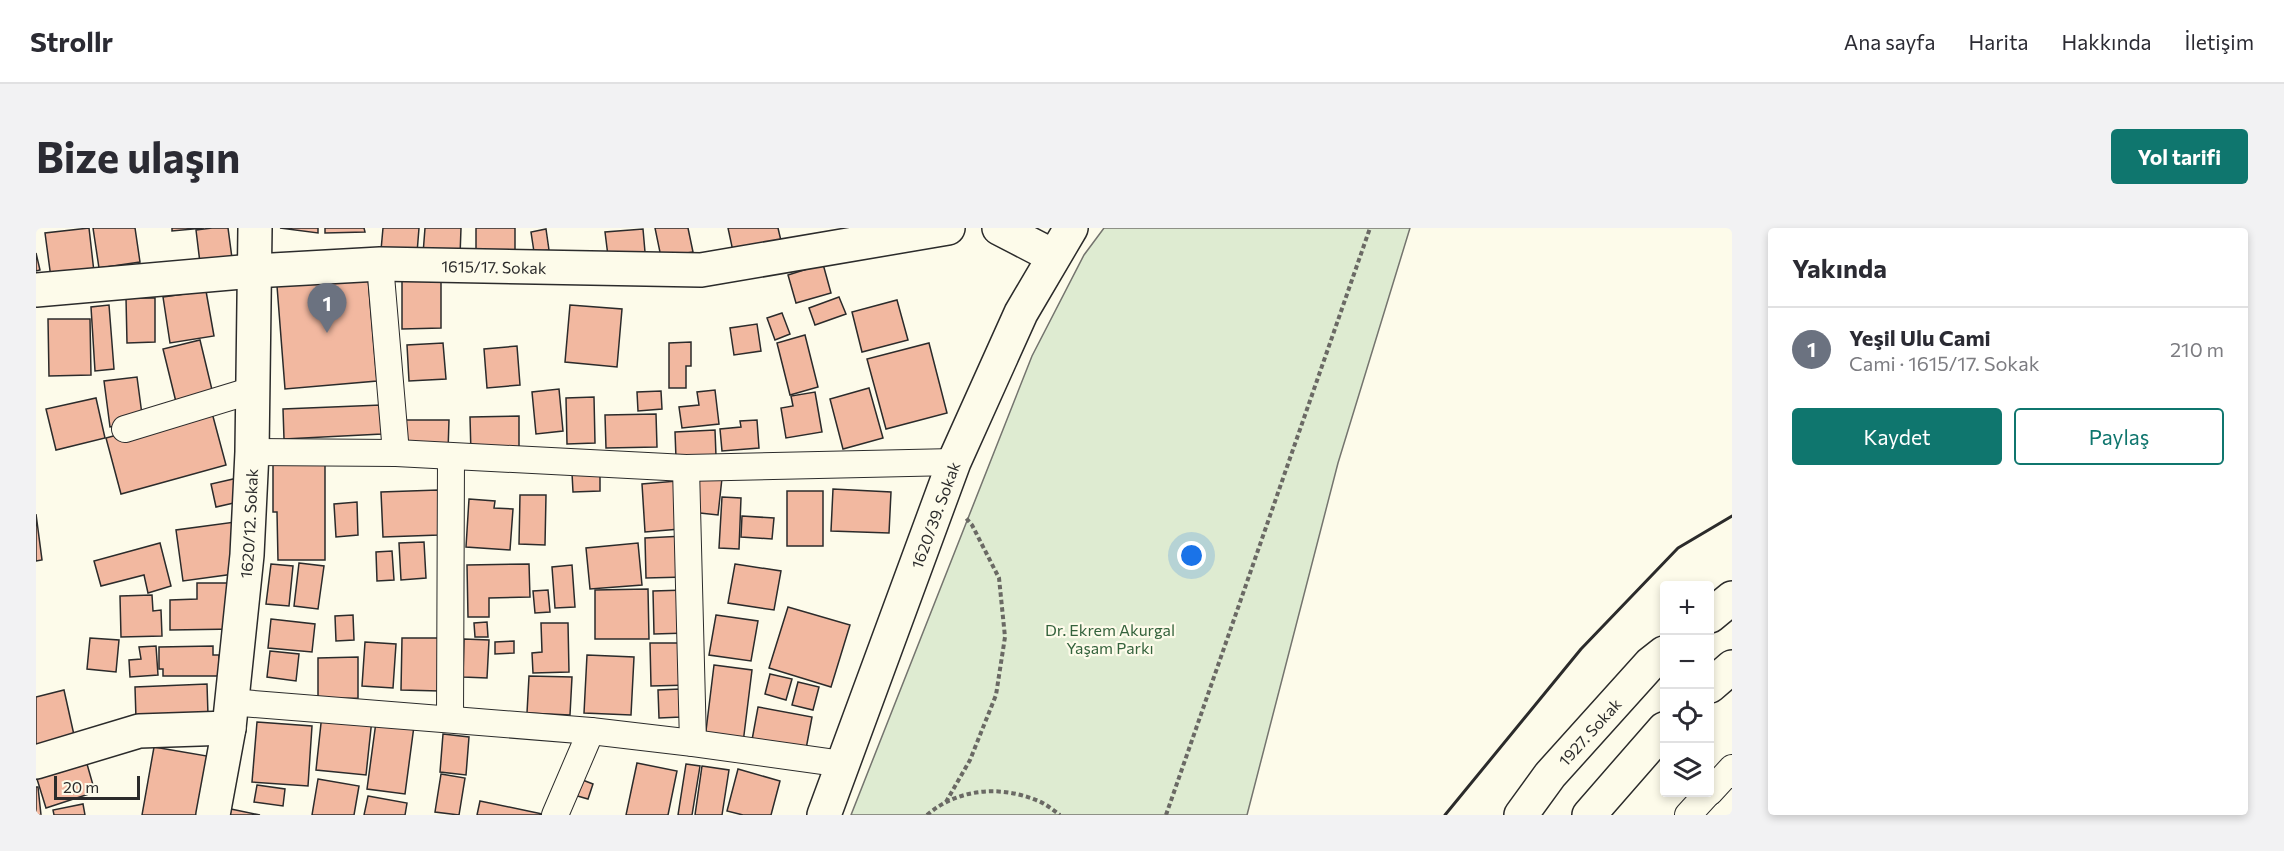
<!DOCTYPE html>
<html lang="tr">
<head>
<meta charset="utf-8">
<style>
	body { margin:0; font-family:Commissioner,sans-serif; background:#f2f2f3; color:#2b2b33 }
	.controls { position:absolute; right:18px; bottom:18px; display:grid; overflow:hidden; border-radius:6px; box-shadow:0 3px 9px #0003 }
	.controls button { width:54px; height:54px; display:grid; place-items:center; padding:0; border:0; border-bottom:2px solid #e1e1e2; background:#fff; color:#2b2b33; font:30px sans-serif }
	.scale { position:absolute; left:18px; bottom:15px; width:86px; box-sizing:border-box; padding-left:6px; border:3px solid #2b2b2b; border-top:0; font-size:16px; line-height:21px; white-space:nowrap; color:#2b2b2b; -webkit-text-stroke:4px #fdfbea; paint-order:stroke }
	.you { position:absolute; left:1156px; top:328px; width:21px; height:21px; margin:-15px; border:4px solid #fff; border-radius:50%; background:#1a73e8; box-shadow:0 0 0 9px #1a73e833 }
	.badge { display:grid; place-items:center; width:39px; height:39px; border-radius:50%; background:#0f766e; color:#fff; font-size:20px; font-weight:700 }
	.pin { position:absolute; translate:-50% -50px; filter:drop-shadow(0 2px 3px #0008) }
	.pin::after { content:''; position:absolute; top:32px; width:21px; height:18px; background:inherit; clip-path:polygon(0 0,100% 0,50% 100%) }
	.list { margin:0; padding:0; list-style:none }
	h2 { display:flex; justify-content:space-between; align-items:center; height:78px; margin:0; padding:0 24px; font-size:26px }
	h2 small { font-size:20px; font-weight:400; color:#7c7c81 }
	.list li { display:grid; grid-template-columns:39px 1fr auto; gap:18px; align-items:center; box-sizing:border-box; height:84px; padding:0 24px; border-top:2px solid #e1e1e2 }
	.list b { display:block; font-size:22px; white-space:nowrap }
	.list p { margin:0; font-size:20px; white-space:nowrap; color:#7c7c81 }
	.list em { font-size:20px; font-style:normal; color:#7c7c81 }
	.actions { display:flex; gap:12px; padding:18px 24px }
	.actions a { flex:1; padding:14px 0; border:2px solid #0f766e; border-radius:6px; text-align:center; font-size:21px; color:#0f766e }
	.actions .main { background:#0f766e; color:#fff }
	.icon { flex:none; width:33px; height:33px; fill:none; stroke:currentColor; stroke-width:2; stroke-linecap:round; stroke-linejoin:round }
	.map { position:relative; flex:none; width:1696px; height:587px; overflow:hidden; border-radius:6px }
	header { display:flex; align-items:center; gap:36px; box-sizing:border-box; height:84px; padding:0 30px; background:#fff; border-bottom:2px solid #e1e1e2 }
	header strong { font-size:28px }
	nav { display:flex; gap:33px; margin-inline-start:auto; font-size:21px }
	.intro { display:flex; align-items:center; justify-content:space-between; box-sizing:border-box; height:144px; padding:0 36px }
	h1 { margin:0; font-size:42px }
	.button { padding:15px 27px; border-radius:6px; background:#0f766e; color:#fff; font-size:21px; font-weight:700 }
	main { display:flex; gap:36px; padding:0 36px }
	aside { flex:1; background:#fff; border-radius:6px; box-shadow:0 3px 9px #0003 }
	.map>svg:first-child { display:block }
	.green { fill:#deebd1; stroke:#74746e; stroke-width:1.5 }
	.building { fill:#f2b8a0; stroke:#2b2b2b; stroke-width:1.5 }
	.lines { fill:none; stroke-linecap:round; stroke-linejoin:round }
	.street-casing { stroke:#2b2b2b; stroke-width:28 }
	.secondary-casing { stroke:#2b2b2b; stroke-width:36 }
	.path { stroke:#6a6964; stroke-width:4; stroke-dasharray:4.5 3; stroke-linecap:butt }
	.street { stroke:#fdfbea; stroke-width:26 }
	.secondary { stroke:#fdfbea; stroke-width:33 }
	.wall { stroke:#2b2b2b; stroke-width:3 }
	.labels { text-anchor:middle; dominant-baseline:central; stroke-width:4.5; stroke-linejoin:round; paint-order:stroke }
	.street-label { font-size:16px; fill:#2b2b2b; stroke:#fdfbea }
	.park-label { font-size:16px; fill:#34623c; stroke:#fdfbea }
</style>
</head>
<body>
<header>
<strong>Strollr</strong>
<nav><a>Ana sayfa</a><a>Harita</a><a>Hakkında</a><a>İletişim</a></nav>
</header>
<div class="intro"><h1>Bize ulaşın</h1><a class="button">Yol tarifi</a></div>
<main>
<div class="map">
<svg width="1696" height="587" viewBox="0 0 1696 587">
	<rect width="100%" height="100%" fill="#fdfbea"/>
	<!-- green -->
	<polygon class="green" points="1068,0 1374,0 1302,235 1211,587 815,587 996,128 1048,27"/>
	<!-- building -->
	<g class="building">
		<polygon points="53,0 58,44 15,50 9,5"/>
		<polygon points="57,0 99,0 104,34 63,40"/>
		<polygon points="136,0 168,0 136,3"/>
		<polygon points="176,0 192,0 196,30 164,35 160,2"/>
		<polygon points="244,0 282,0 282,5"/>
		<polygon points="289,0 328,0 329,4 289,5"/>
		<polygon points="347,0 383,0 381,25 345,22"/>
		<polygon points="389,0 425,0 424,28 387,26"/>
		<polygon points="440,0 479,0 479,26 440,27"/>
		<polygon points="619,0 652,0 657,24 625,29"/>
		<polygon points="692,0 742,0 746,17 698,28"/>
		<polygon points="510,1 513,22 498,24 495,4"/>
		<polygon points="607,1 609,24 572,28 569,4"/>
		<polygon points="0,25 4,42 0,43"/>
		<polygon points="787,36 795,65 760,75 752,47"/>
		<polygon points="332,50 341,153 249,161 241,58"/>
		<polygon points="366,52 405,52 405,100 366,101"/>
		<polygon points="170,63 178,108 134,115 127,69"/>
		<polygon points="803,69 810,86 779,97 773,80"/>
		<polygon points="90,70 119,70 119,114 91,115"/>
		<polygon points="861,72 872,112 826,124 816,84"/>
		<polygon points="73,77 78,141 59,143 55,79"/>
		<polygon points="534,77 586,81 581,139 529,134"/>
		<polygon points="746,85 754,106 739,112 731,90"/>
		<polygon points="12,91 54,91 55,147 13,148"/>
		<polygon points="721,96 725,123 698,127 694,100"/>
		<polygon points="769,107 782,159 754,167 741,115"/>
		<polygon points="164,112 177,166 140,174 127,121"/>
		<polygon points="655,114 655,138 650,138 650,160 633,160 633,115"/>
		<polygon points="407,115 410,151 373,153 371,117"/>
		<polygon points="893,115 911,185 850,201 831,131"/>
		<polygon points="481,118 484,157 451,160 448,121"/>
		<polygon points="101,149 107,194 74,199 68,153"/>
		<polygon points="833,160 847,210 807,221 794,171"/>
		<polygon points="523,161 527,203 500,206 496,164"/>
		<polygon points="679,162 683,196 646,200 643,179 663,177 661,164"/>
		<polygon points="625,163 626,181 602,183 601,164"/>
		<polygon points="779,164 786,204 750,210 745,180 757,178 755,168"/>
		<polygon points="558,169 559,215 531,216 530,170"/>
		<polygon points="60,170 69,210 20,222 10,181"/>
		<polygon points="345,177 346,206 248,211 247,181"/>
		<polygon points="175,181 190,237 85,266 70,210"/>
		<polygon points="620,186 621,219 570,220 569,187"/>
		<polygon points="483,188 483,225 435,226 434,189"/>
		<polygon points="370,192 413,192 412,223 370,222"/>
		<polygon points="721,192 723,220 686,223 684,201 705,199 704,193"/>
		<polygon points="679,202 680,228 640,230 639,204"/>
		<polygon points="237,237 289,237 289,332 242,332 241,284 237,284"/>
		<polygon points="564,244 564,263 537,264 536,245"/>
		<polygon points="660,247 686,250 682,287 655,284"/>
		<polygon points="206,249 211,272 180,279 175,256"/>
		<polygon points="641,253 644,301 609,304 606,256"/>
		<polygon points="797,261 855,264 853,305 795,303"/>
		<polygon points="402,262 403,307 347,309 345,264"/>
		<rect x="751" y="263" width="36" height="55"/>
		<polygon points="484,267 510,267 509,317 483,316"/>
		<polygon points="686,269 705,270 703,321 683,320"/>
		<polygon points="433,271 459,273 458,280 477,281 474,322 430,319"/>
		<polygon points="321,274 322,307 300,309 298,276"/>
		<polygon points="0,286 6,332 0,333"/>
		<polygon points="706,288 738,290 736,311 705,309"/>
		<polygon points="199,294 205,345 147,353 140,302"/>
		<polygon points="648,308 649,349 610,350 609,310"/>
		<polygon points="388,314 390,350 365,352 363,315"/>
		<polygon points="124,315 135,358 112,365 108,347 65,358 58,333"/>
		<polygon points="602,315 606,357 554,361 550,320"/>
		<polygon points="356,323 358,352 341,353 340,324"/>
		<polygon points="263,335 288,338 282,381 258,378"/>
		<polygon points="235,336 257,338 253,378 230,376"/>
		<polygon points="493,336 494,369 453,370 453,389 432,389 431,337"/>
		<polygon points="699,336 745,343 738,382 692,375"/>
		<polygon points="536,337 539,379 519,380 516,339"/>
		<polygon points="161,355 199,355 200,401 134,402 134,372 161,371"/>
		<polygon points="612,361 613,411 559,411 559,362"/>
		<polygon points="512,362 514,384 499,385 497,363"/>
		<polygon points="650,362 651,405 618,406 617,363"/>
		<polygon points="116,367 117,383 125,382 126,408 85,409 84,368"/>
		<polygon points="752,379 814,397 795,459 733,440"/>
		<polygon points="317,387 318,412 300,413 299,388"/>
		<polygon points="680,387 722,393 715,433 673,427"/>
		<polygon points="235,391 279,396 276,424 232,420"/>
		<polygon points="451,394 452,409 439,409 438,395"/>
		<polygon points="505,395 532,395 533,444 497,445 496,425 506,424"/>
		<polygon points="54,410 83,412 80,444 51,441"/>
		<polygon points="366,410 405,410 404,463 365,462"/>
		<polygon points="428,411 453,412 451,450 427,449"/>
		<polygon points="478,413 478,425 459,426 459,414"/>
		<polygon points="329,414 360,416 357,460 326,458"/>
		<polygon points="614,415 653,415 654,457 615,458"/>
		<polygon points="120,418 122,447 94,449 93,432 105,431 103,419"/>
		<polygon points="177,418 177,427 183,427 183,448 127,448 127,441 123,441 123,419"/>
		<polygon points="234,423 263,426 260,453 231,449"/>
		<polygon points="551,427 598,429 595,487 548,485"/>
		<polygon points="322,429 322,470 282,471 282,430"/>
		<polygon points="678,437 716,442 707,515 669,511"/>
		<polygon points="734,446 756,451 750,472 729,466"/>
		<polygon points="493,448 536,449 534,487 491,485"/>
		<polygon points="762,454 783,459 777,482 756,477"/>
		<polygon points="171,456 172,487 100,491 99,459"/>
		<polygon points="644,461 645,489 623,490 622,462"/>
		<polygon points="28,462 40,516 0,526 0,469"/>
		<polygon points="722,479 776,489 770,521 716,512"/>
		<polygon points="286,486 336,491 330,547 280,542"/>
		<polygon points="221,494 276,498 272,558 216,554"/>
		<polygon points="340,494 378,498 369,566 331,561"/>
		<polygon points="407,506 433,509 430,547 404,544"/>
		<polygon points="118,519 171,528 161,587 106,587"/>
		<polygon points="601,535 641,543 632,587 590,587"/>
		<polygon points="51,536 59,564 10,580 1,551"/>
		<polygon points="650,536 664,538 656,587 642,587"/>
		<polygon points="666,538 693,542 686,587 659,587"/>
		<polygon points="702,541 744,553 735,587 707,587 691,583"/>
		<polygon points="405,546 429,550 423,587 399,584"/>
		<polygon points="282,551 323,558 318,587 276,587"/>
		<polygon points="544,551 557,556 552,571 538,567"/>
		<polygon points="221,557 249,561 247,578 218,574"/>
		<polygon points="0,559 2,559 5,587 0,587"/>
		<polygon points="332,568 371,575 369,587 328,587"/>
		<polygon points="444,573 511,587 441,587"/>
		<polygon points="47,576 49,587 18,587 17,582"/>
		<polygon points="195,581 224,587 194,587"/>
	</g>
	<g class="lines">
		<!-- street casing -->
		<g class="street-casing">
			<g id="street">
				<polyline points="344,36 360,225"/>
				<polyline points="89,201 217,162"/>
				<polyline points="216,224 360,225 650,240 918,234"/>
				<polyline points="650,240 657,515"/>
				<polyline points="194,474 555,503 657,515 807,536"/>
				<polyline points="414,490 415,230"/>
				<polyline points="1674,564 1696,540"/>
				<polyline points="519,587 555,503"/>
				<polyline points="1652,587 1673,564"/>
			</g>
		</g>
		<!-- secondary casing -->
		<g class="secondary-casing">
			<g id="secondary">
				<polyline points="963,0 1017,28"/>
				<path id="s1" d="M0,62L217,43L344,36L665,42L912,0"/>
				<polyline points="1674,388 1696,370"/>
				<polyline points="1674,458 1696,439"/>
				<polyline points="0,534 103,503 193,500"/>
				<path id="s2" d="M177,587L193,500L211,327L216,224L219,0"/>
				<path id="s3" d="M788,587L918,234L985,85L1035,0"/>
				<path id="s4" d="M1485,587L1514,547L1614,436L1628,425"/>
				<polyline points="1553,587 1628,501"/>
			</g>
		</g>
		<!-- path -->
		<g class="path">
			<polyline points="910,574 934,532 960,467 969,409 963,350 936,297 930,290"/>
			<path d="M891,587C921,561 963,557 1000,572C1009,575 1017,582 1024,587"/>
			<polyline points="1130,587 1334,0"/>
		</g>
		<!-- street -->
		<use href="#street" class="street"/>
		<!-- secondary -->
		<use href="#secondary" class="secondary"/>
		<!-- wall -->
		<polyline class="wall" points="1409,587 1545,421 1642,320 1696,288"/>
	</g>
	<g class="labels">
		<!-- street labels -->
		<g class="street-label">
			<text stroke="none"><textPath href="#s1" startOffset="459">1615/17. Sokak</textPath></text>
			<text stroke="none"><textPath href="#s3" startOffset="320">1620/39. Sokak</textPath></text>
			<text stroke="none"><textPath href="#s2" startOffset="294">1620/12. Sokak</textPath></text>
			<text stroke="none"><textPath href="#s4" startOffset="108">1927. Sokak</textPath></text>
		</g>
		<!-- park labels -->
		<g class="park-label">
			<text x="1074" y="401">Dr. Ekrem Akurgal<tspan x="1074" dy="18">Yaşam Parkı</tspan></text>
		</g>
	</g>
</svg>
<div class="controls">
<button>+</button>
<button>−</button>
<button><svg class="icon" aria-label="locate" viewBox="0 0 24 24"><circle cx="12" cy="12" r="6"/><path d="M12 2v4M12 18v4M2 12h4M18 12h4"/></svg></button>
<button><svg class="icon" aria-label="layers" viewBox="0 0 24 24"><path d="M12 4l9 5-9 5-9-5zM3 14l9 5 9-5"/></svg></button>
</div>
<div class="scale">20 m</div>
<div class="you"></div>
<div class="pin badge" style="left:291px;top:105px;background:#6b7280">1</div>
</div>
<aside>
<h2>Yakında<small></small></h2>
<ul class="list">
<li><span class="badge" style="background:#6b7280">1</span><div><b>Yeşil Ulu Cami</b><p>Cami · 1615/17. Sokak</p></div><em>210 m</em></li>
</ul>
<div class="actions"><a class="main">Kaydet</a><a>Paylaş</a></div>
</aside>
</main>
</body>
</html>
